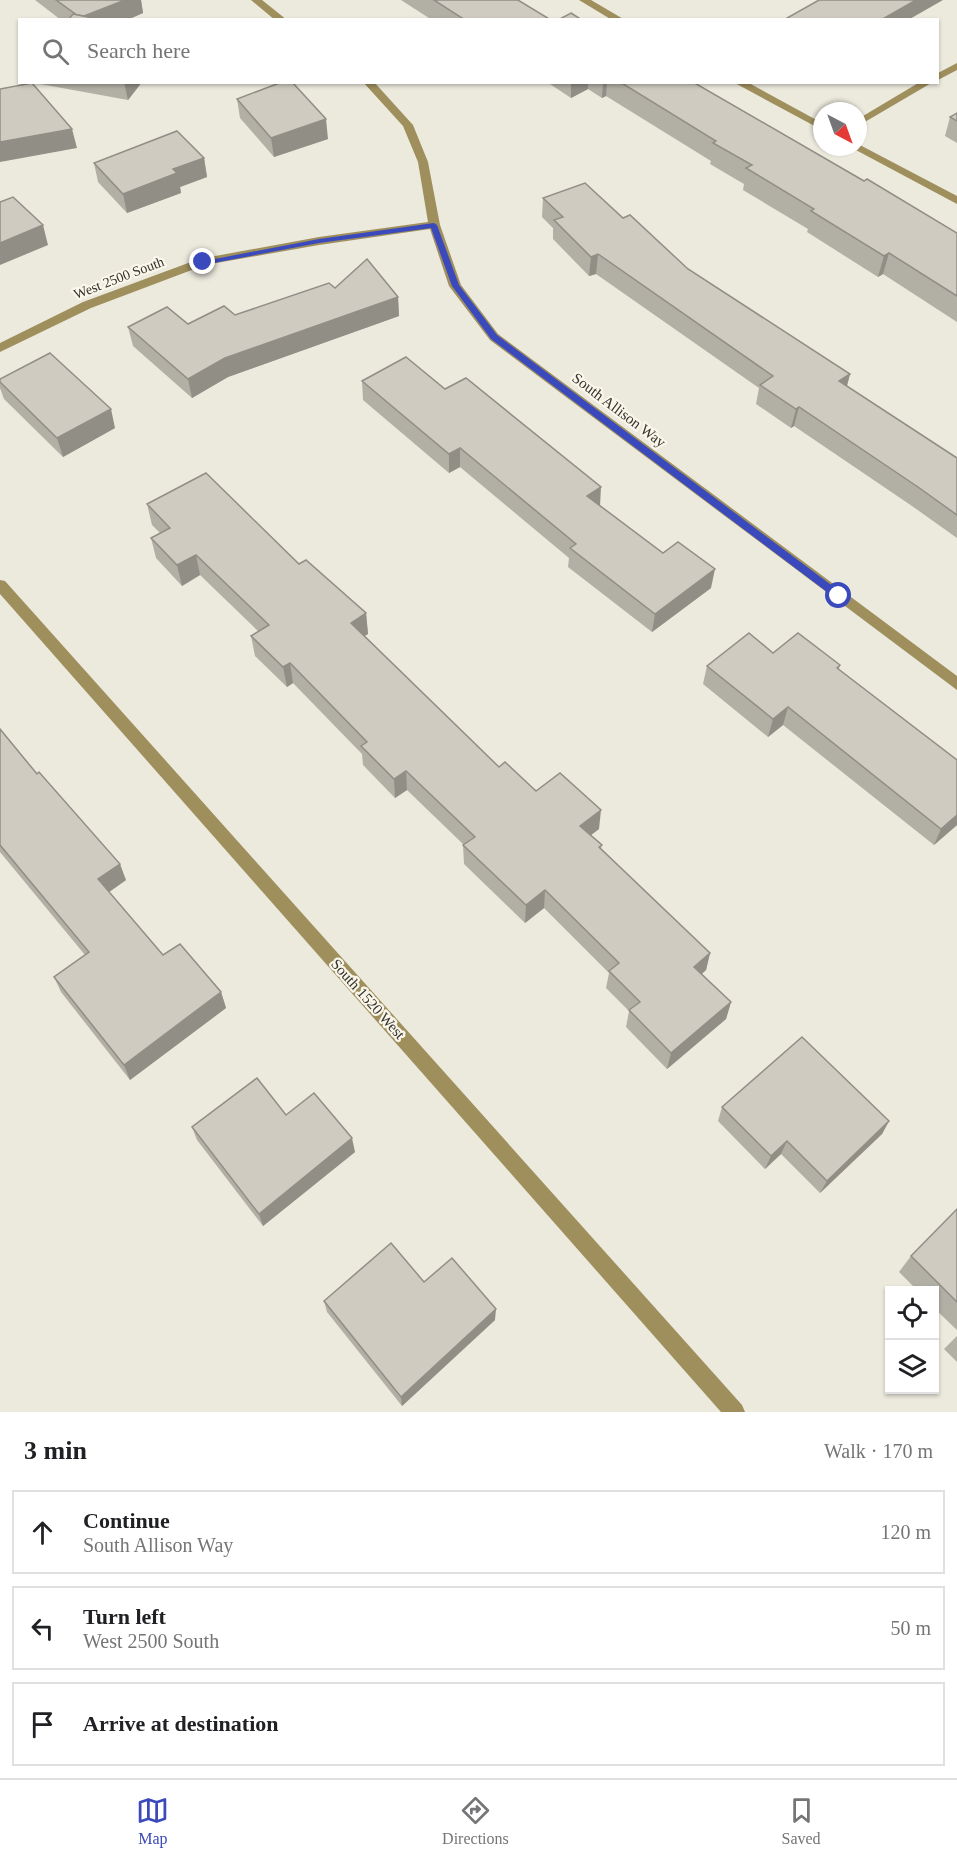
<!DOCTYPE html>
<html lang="en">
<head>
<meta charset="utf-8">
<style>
	body { margin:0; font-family:Georgia,serif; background:#f2f2f2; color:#202124 }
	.controls { position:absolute; right:18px; bottom:18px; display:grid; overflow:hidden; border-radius:0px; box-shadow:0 2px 4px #0004 }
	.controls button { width:54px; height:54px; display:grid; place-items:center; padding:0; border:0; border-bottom:2px solid #e0e0e0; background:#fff; color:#202124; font:30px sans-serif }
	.compass { position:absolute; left:813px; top:102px; width:54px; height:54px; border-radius:50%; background:#fff; box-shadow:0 2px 4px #0004; rotate:139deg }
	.stop { position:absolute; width:18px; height:18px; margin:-14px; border:4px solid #3a49bc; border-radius:50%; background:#fff }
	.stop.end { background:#3a49bc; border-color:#fff; box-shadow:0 2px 6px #0008 }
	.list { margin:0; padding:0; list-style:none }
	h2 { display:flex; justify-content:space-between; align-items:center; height:78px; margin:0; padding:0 24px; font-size:26px }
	h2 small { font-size:20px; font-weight:400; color:#757577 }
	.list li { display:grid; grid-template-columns:39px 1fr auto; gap:18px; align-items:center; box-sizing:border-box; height:84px; margin:0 12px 12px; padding:0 12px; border:2px solid #e0e0e0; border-radius:0px }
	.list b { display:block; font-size:22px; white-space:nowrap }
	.list p { margin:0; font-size:20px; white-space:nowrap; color:#757577 }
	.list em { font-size:20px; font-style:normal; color:#757577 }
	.icon { flex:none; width:33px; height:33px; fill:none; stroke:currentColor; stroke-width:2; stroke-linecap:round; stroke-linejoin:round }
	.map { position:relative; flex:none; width:957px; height:1412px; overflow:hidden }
	.search { position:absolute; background:#fff; box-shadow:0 2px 4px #0004; left:18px; right:18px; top:18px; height:66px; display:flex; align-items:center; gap:15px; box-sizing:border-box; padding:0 21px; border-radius:0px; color:#757577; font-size:22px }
	.sheet { height:366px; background:#fff }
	nav { display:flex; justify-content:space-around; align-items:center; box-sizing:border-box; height:84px; border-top:2px solid #e0e0e0; background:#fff; font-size:16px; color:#757577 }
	nav a { display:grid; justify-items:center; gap:3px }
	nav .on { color:#3a49bc }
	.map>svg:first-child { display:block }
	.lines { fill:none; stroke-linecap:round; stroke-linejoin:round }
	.minor { fill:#9f8f5d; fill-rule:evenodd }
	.wall { fill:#b2afa5 }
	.shaded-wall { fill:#918e86 }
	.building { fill:#cfcbc0; stroke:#918e86; stroke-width:1.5 }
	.route { fill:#3a49bc }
	.labels { text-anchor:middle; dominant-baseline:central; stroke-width:4.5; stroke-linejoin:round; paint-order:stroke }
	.far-street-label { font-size:14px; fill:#34332e; stroke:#faf6ea }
	.street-label { font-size:15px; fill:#34332e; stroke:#faf6ea }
</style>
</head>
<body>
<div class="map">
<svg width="957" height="1412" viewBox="0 0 957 1412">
	<rect width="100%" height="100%" fill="#ece9dd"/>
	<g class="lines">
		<!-- minor -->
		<g class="minor">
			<polygon points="251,0 262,0 287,20 275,20"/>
			<polygon points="579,0 591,0 625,20 612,20"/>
			<polygon points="957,63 957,70 938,80 938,73"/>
			<polygon points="363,82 374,82 413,125 428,162 440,225 461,285 498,334 957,676 957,690 490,340 449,286 430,229 319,245 205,265 91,308 0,352 0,343 83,302 199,259 319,237 428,222 418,162 403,126"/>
			<polygon points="733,82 747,82 822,123 822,130"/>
			<polygon points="920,82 933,82 858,126 858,119"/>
			<polygon points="858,144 957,196 957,204 854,149 853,147 858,147"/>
			<polygon points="0,580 5,581 742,1405 745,1412 721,1412 0,594"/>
		</g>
	</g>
	<!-- wall -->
	<g class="wall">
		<polygon points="35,0 141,0 143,13 127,20 61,20"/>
		<polygon points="401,0 518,0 551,20 432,20"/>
		<polygon points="39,82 142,82 128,100 40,84"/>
		<polygon points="547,82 693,82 729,104 957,233 957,322 883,274 878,277 807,232 808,229 743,190 744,184 710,164 711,161 606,96 602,98 588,89 571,98"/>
		<polygon points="237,99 328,139 274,157 240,118"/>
		<polygon points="957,113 957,143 945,136 950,117"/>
		<polygon points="204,158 207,177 180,187 181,193 127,213 98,182 94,163"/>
		<polygon points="543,198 623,218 688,269 850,374 847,386 957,458 957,538 912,506 794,426 791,428 756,404 759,388 596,274 589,276 553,239 553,228 542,217"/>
		<polygon points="335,288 398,297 399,316 228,377 192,398 133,346 128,327 188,324 235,315"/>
		<polygon points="0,379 115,428 63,457 4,399 0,388"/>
		<polygon points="362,381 445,389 663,553 711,588 652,632 568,567 569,558 460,467 449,473 363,400"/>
		<polygon points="147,504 299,564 366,613 368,634 364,636 499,767 599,829 591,835 602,845 601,849 710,953 706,970 702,974 731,1002 726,1019 667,1069 626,1027 629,1011 606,988 609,973 544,908 525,923 464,864 463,845 464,845 407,790 395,798 363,765 362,754 293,683 287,687 255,656 251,636 258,631 200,575 182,586 156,558 151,538 160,533 152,525"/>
		<polygon points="773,653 840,665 839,669 957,760 957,825 934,845 783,725 768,737 703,684 707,666"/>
		<polygon points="0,729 126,880 109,892 163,955 221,992 226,1008 130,1080 61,992 54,977 85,955 0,852"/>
		<polygon points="722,1107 889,1121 882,1134 820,1193 781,1154 765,1169 718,1121"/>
		<polygon points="286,1115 355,1152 263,1226 197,1140 192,1127"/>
		<polygon points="957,1209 957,1330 934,1308 934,1290 917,1290 899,1272 911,1256"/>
		<polygon points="424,1282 495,1320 402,1406 327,1312 324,1301"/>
		<polygon points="957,1336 957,1362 944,1349"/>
	</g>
	<!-- shaded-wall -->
	<g class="shaded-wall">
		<polygon points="125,0 141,0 143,13 127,20 81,20 80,18"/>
		<polygon points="916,0 943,0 908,20 881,20"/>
		<polygon points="124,82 142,82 128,100"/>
		<polygon points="571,82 588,82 588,89 571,98"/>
		<polygon points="603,82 607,82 606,96 602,98"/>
		<polygon points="326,119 328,139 274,157 271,138"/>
		<polygon points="72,129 77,148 0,162 0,142"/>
		<polygon points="204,158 207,177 180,187 181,193 127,213 123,194 173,169"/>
		<polygon points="43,225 48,245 0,265 0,243"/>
		<polygon points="889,253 883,274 878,277 884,256"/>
		<polygon points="598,254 596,274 589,276 591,257"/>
		<polygon points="398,297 399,316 228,377 192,398 188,379 225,358"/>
		<polygon points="850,374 845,393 839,381"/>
		<polygon points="799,407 794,426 791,428 796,409"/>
		<polygon points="111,409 115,428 63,457 57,438"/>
		<polygon points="460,448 460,467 449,473 449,454"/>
		<polygon points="601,487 600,506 587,496"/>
		<polygon points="196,555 200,575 182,586 177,565"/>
		<polygon points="715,569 711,588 652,632 655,614"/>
		<polygon points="366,613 368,634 353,643 351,623"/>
		<polygon points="290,663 293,683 287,687 283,667"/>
		<polygon points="788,707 783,725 768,737 773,719"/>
		<polygon points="406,771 407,790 395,798 394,779"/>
		<polygon points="601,810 599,829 579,844 580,826"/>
		<polygon points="957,815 957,825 934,845 941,829"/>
		<polygon points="120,864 126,880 105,895 98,879"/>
		<polygon points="545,890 544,908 525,923 526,905"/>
		<polygon points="710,953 706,970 690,984 694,967"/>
		<polygon points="221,992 226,1008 130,1080 124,1065"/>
		<polygon points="731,1002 726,1019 667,1069 671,1053"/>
		<polygon points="889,1121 882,1134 820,1193 827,1181"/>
		<polygon points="352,1138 355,1152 263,1226 259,1214"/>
		<polygon points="787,1141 781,1154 765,1169 771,1156"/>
		<polygon points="496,1309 495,1320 402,1406 401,1397"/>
	</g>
	<!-- building -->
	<g class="building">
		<polygon points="56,0 125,0 84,16 77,15"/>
		<polygon points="434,0 518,0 551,20 465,20"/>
		<polygon points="819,0 916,0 881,20 790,20 787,18"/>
		<polygon points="571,13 582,20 558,20"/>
		<polygon points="73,14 102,20 68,20"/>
		<polygon points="282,82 292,82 326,119 271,138 237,99"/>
		<polygon points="620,82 693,82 864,181 867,179 957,233 957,296 889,253 884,256 811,211 814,209 746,168 752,165 713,143 716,141"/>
		<polygon points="32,83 72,129 0,142 0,89"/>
		<polygon points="957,113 957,121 950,117"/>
		<polygon points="177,131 204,158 173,169 177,173 123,194 94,163"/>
		<polygon points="585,183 623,218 630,215 688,269 850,374 839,381 957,458 957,515 918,487 799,407 796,409 760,385 773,376 598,254 591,257 554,220 563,217 543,198"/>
		<polygon points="13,197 43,225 0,243 0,202"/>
		<polygon points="367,259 398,297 225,358 188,379 128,327 167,307 188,324 224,306 235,315 329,283 335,288"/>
		<polygon points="50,353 111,409 57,438 0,382 0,379"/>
		<polygon points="406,357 445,389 466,378 601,487 587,496 663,553 678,542 715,569 655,614 570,548 576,544 460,448 449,454 362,381"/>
		<polygon points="206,473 299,564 306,560 366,613 351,623 499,767 505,762 536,791 560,773 601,810 580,826 602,845 599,847 710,953 694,967 731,1002 671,1053 629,1010 640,1002 609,971 619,963 545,890 526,905 463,845 475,837 406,771 394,779 361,746 367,742 290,663 283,667 251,636 269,625 196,555 177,565 151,538 170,528 147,504"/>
		<polygon points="749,633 773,653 798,633 840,665 837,668 957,760 957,815 941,829 788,707 773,719 707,666"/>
		<polygon points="0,729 37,774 39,772 120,864 98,879 163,955 180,944 221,992 124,1065 54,977 89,952 0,845"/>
		<polygon points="802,1037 889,1121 827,1181 787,1141 771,1156 722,1107"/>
		<polygon points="257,1078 286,1115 314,1093 352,1138 259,1214 192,1127"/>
		<polygon points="957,1209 957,1302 911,1256"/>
		<polygon points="391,1243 424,1282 452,1258 496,1309 401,1397 324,1301"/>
	</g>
	<!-- route -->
	<polygon class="route" points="434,223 437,225 459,285 497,335 842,593 842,598 835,598 491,339 452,286 431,228 319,243 203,265 199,262 319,239"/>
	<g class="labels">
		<!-- far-street labels -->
		<g class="far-street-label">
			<text transform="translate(119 278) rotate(-21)">West 2500 South</text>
		</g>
		<!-- street labels -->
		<g class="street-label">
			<text transform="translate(619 410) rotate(37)">South Allison Way</text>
			<text transform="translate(368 999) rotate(48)">South 1520 West</text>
		</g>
	</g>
</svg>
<div class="controls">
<button><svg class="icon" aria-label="locate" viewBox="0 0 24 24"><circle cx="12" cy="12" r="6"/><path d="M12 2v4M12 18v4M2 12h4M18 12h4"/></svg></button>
<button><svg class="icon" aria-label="layers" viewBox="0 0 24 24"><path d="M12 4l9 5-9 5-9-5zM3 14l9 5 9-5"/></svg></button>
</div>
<svg class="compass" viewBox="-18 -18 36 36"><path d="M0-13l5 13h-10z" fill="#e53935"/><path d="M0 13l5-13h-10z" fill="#757577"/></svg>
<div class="stop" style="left:839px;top:596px"></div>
<div class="stop end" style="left:203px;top:262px"></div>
<div class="search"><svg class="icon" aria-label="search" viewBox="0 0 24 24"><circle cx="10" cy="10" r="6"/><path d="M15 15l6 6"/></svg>Search here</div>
</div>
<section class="sheet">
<h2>3 min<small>Walk · 170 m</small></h2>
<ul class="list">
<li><svg class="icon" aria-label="ahead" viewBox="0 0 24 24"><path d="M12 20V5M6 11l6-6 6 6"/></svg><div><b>Continue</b><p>South Allison Way</p></div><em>120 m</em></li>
<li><svg class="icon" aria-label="left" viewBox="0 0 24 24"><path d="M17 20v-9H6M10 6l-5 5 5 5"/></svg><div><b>Turn left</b><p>West 2500 South</p></div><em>50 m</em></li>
<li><svg class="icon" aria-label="arrive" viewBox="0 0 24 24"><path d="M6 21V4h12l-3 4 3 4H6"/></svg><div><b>Arrive at destination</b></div></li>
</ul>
</section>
<nav>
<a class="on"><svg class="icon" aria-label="map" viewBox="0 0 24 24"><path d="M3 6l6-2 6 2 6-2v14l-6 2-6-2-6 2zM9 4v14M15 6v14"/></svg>Map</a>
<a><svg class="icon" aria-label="directions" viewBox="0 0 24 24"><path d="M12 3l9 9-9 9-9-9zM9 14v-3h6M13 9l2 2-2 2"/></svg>Directions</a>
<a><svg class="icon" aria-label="saved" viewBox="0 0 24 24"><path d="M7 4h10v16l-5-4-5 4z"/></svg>Saved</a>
</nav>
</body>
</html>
